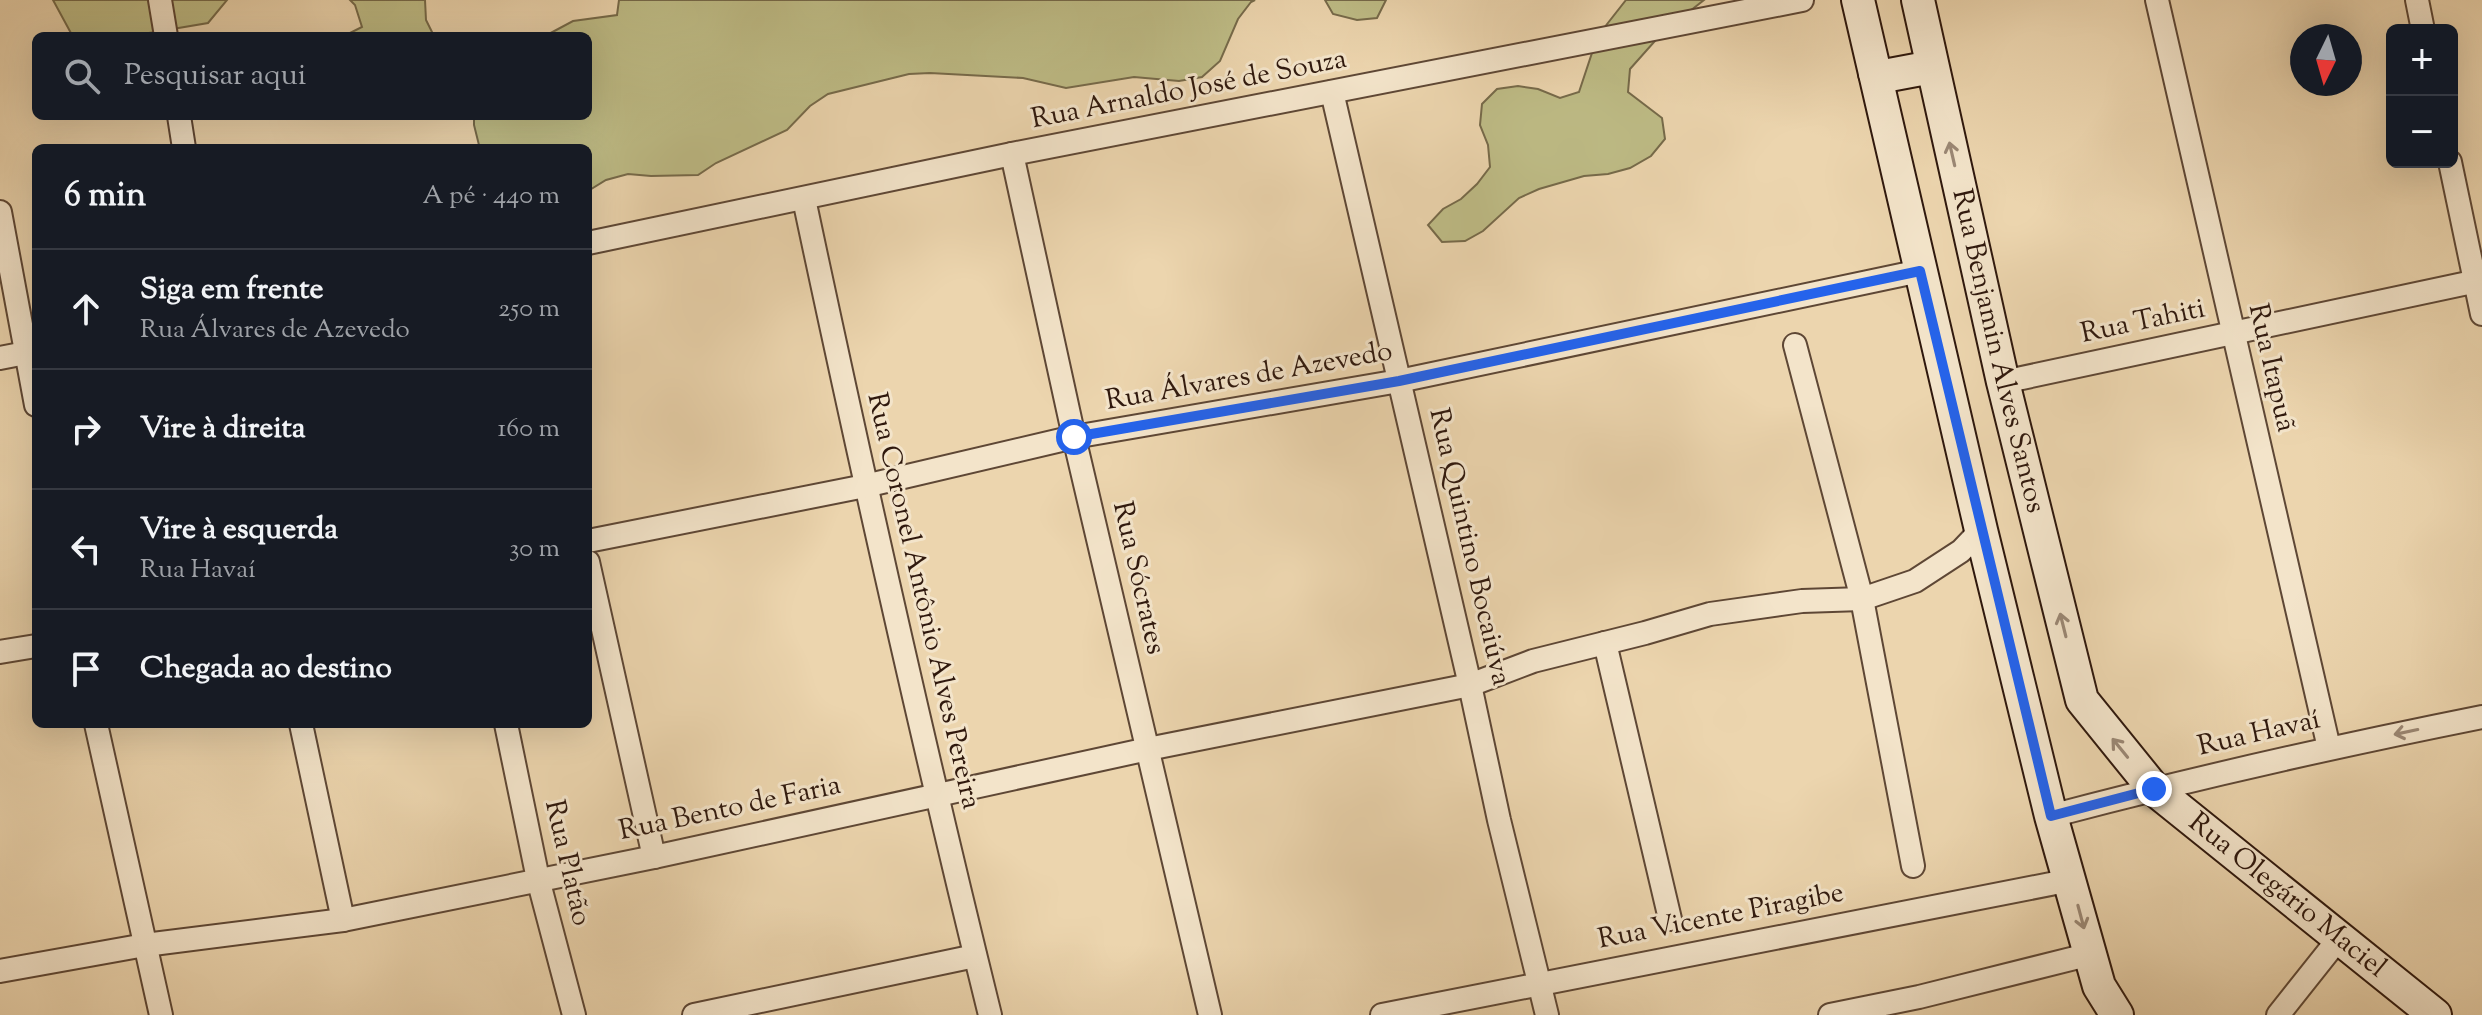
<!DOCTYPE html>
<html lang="pt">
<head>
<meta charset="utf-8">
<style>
	body { margin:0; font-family:"Sorts Mill Goudy",serif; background:#242831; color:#f1f3f6 }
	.controls { position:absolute; right:24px; top:24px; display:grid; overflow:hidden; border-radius:12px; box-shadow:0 8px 32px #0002 }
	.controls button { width:72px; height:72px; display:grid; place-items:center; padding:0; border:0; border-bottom:2px solid #363941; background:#171b24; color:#f1f3f6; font:40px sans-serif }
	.compass { position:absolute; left:2290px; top:24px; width:72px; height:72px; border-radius:50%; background:#171b24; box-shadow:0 8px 32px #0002; rotate:185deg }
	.stop { position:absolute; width:24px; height:24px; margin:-18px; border:6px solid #2563eb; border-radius:50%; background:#fff }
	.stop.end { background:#2563eb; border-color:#fff; box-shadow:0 2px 8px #0008 }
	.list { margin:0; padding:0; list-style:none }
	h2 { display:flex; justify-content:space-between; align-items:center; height:104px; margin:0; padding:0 32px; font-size:34px }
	h2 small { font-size:26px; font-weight:400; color:#9ea1a6 }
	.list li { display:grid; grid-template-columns:52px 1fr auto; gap:24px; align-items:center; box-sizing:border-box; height:120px; padding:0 32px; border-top:2px solid #363941 }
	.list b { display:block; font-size:30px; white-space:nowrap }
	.list p { margin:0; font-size:26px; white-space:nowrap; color:#9ea1a6 }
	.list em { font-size:26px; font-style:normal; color:#9ea1a6 }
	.icon { flex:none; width:44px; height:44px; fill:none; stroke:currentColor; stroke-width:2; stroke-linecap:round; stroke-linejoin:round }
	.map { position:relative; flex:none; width:2482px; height:1015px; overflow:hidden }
	.search { position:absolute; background:#171b24; box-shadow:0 8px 32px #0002; left:32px; top:32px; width:560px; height:88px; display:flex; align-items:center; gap:20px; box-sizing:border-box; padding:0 28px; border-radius:12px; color:#9ea1a6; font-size:30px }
	.panel { position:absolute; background:#171b24; box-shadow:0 8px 32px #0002; left:32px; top:144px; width:560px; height:584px; border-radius:12px }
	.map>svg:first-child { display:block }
	.green { fill:#bebc86; stroke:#766a4a; stroke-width:2 }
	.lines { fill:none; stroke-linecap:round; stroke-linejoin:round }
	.street-casing { stroke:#5e4735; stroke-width:26 }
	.secondary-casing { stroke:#2f180d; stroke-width:36 }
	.street { stroke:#f3e4ca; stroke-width:22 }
	.secondary { stroke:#f3e4ca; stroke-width:32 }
	.oneway { stroke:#9b8875 }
	.route { stroke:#2563eb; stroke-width:10 }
	.labels { text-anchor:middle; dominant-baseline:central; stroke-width:6; stroke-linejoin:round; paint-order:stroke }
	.street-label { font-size:28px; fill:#2f180d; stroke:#f3e4ca }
</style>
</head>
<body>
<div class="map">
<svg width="2482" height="1015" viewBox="0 0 2482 1015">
	<rect width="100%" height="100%" fill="#ecd5ae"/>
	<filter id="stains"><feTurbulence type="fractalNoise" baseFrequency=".0025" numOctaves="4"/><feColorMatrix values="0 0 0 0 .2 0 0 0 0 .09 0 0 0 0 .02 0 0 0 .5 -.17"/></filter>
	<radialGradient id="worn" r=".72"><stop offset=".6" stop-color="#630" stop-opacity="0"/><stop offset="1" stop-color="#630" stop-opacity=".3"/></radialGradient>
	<!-- green -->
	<g class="green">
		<polygon points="53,0 227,0 208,23 131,36 72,35"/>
		<polygon points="350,0 425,0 426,20 434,36 344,36 362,27 355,5"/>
		<polygon points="619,0 1255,0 1251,2 1238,19 1220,61 1202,77 1179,81 1134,77 1066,88 1023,78 930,73 909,74 828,94 810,106 787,130 716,163 698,175 651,176 628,174 606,180 588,191 588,148 477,148 479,145 474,125 474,116 588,116 588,36 545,36 573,21 617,15"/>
		<polygon points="1325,0 1386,0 1377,18 1357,20 1333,14"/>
		<polygon points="1626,0 1704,0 1662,33 1630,69 1628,92 1662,118 1665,139 1651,156 1630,168 1608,174 1584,176 1539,189 1519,198 1483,231 1465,241 1442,242 1428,225 1443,209 1461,199 1477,184 1490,167 1488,145 1480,125 1482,104 1497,89 1518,86 1538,89 1560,98 1579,92 1593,50 1604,28"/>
	</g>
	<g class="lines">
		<!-- street casing -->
		<g class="street-casing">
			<g id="street">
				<polyline points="160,0 166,36"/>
				<polyline points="2157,0 2329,748"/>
				<polyline points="2417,0 2423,30"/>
				<polyline points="1332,92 1470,685 1499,820 1547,1015"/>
				<polyline points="179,116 184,148"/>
				<polyline points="1012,154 1074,437 1210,1015"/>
				<polyline points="2450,162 2482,314"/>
				<path d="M804,199C862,472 923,744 990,1015"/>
				<polyline points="0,212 36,405"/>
				<polyline points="588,243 1012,154 1802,0"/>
				<polyline points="1795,345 1862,599 1913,866"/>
				<polyline points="0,358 36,351"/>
				<polyline points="2003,382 2482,280"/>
				<polyline points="588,541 865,486 1074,437 1399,381 1920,271"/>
				<polyline points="588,562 654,857"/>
				<polyline points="1605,643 1670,919"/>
				<polyline points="0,652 36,646"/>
				<polyline points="96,724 161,1015"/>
				<polyline points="301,724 343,920"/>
				<polyline points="506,724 538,879 574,1015"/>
				<path d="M2051,816C2194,778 2337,746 2482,717"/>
				<polyline points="0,971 145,945 343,920 654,857 1148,749 1470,685 1533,661 1645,633 1710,614 1802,601 1862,599 1915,581 1961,551 1981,530"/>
				<polyline points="694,1015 975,956"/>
				<polyline points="1382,1015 2071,880"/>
				<polyline points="1830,1015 1919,997 2091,954"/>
				<polyline points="2278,1015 2340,937"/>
			</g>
		</g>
		<!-- secondary casing -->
		<g class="secondary-casing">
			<g id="secondary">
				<polyline points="1858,0 1981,530 2051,816 2099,986 2117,1015"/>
				<path id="s1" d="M1918,0L2003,382L2082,700L2154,789L2435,1015"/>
				<polyline points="1875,73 1884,76 1932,67"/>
			</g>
		</g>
		<!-- street -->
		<use href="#street" class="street"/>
		<!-- secondary -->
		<use href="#secondary" class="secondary"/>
	</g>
	<!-- one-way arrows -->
	<defs><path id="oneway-shaft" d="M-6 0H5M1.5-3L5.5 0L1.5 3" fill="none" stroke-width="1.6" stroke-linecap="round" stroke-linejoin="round" transform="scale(2)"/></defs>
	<g class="oneway">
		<use href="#oneway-shaft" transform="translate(1952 154) rotate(-103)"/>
		<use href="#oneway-shaft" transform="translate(2063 625) rotate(-104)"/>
		<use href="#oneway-shaft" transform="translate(2406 732) rotate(168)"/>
		<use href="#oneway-shaft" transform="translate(2120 748) rotate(-129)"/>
		<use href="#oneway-shaft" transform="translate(2081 917) rotate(75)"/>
	</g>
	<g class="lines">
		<!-- route -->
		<polyline class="route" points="1074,437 1399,381 1920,271 2051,816 2154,789"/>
	</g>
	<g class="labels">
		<!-- street labels -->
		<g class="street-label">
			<text transform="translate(1189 90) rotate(-11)">Rua Arnaldo José de Souza</text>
			<text transform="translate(2143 322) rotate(-12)">Rua Tahiti</text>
			<text stroke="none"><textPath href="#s1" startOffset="360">Rua Benjamin Alves Santos</textPath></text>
			<text transform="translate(2271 368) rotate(77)">Rua Itapuã</text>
			<text transform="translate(1249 377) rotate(-10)">Rua Álvares de Azevedo</text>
			<text transform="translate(1469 547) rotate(77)">Rua Quintino Bocaiúva</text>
			<text transform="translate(1138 578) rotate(77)">Rua Sócrates</text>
			<text transform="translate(923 601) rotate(77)">Rua Coronel Antônio Alves Pereira</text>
			<text transform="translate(2259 734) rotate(-13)">Rua Havaí</text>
			<text transform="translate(730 809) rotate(-12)">Rua Bento de Faria</text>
			<text transform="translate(567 863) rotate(77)">Rua Platão</text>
			<text stroke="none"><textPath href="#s1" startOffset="1004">Rua Olegário Maciel</textPath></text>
			<text transform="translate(1721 917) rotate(-11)">Rua Vicente Piragibe</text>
		</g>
	</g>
	<rect width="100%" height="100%" filter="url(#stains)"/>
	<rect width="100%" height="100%" fill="url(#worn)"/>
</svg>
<div class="controls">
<button>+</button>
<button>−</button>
</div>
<svg class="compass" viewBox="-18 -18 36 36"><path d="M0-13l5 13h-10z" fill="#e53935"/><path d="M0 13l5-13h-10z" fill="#9ea1a6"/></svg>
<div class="stop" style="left:1074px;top:437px"></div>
<div class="stop end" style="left:2154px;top:789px"></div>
<div class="search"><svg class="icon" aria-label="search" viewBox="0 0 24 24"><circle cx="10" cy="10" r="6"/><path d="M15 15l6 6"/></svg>Pesquisar aqui</div>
<section class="panel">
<h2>6 min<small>A pé · 440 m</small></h2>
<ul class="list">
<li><svg class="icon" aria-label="ahead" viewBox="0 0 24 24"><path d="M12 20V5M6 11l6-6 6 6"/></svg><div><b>Siga em frente</b><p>Rua Álvares de Azevedo</p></div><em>250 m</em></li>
<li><svg class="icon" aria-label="right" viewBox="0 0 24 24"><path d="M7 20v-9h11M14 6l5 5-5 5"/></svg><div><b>Vire à direita</b></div><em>160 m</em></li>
<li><svg class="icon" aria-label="left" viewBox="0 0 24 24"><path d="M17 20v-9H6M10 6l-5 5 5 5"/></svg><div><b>Vire à esquerda</b><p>Rua Havaí</p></div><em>30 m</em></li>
<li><svg class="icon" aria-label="arrive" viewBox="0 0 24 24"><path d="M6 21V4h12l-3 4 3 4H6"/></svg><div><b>Chegada ao destino</b></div></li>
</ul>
</section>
</div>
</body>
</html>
